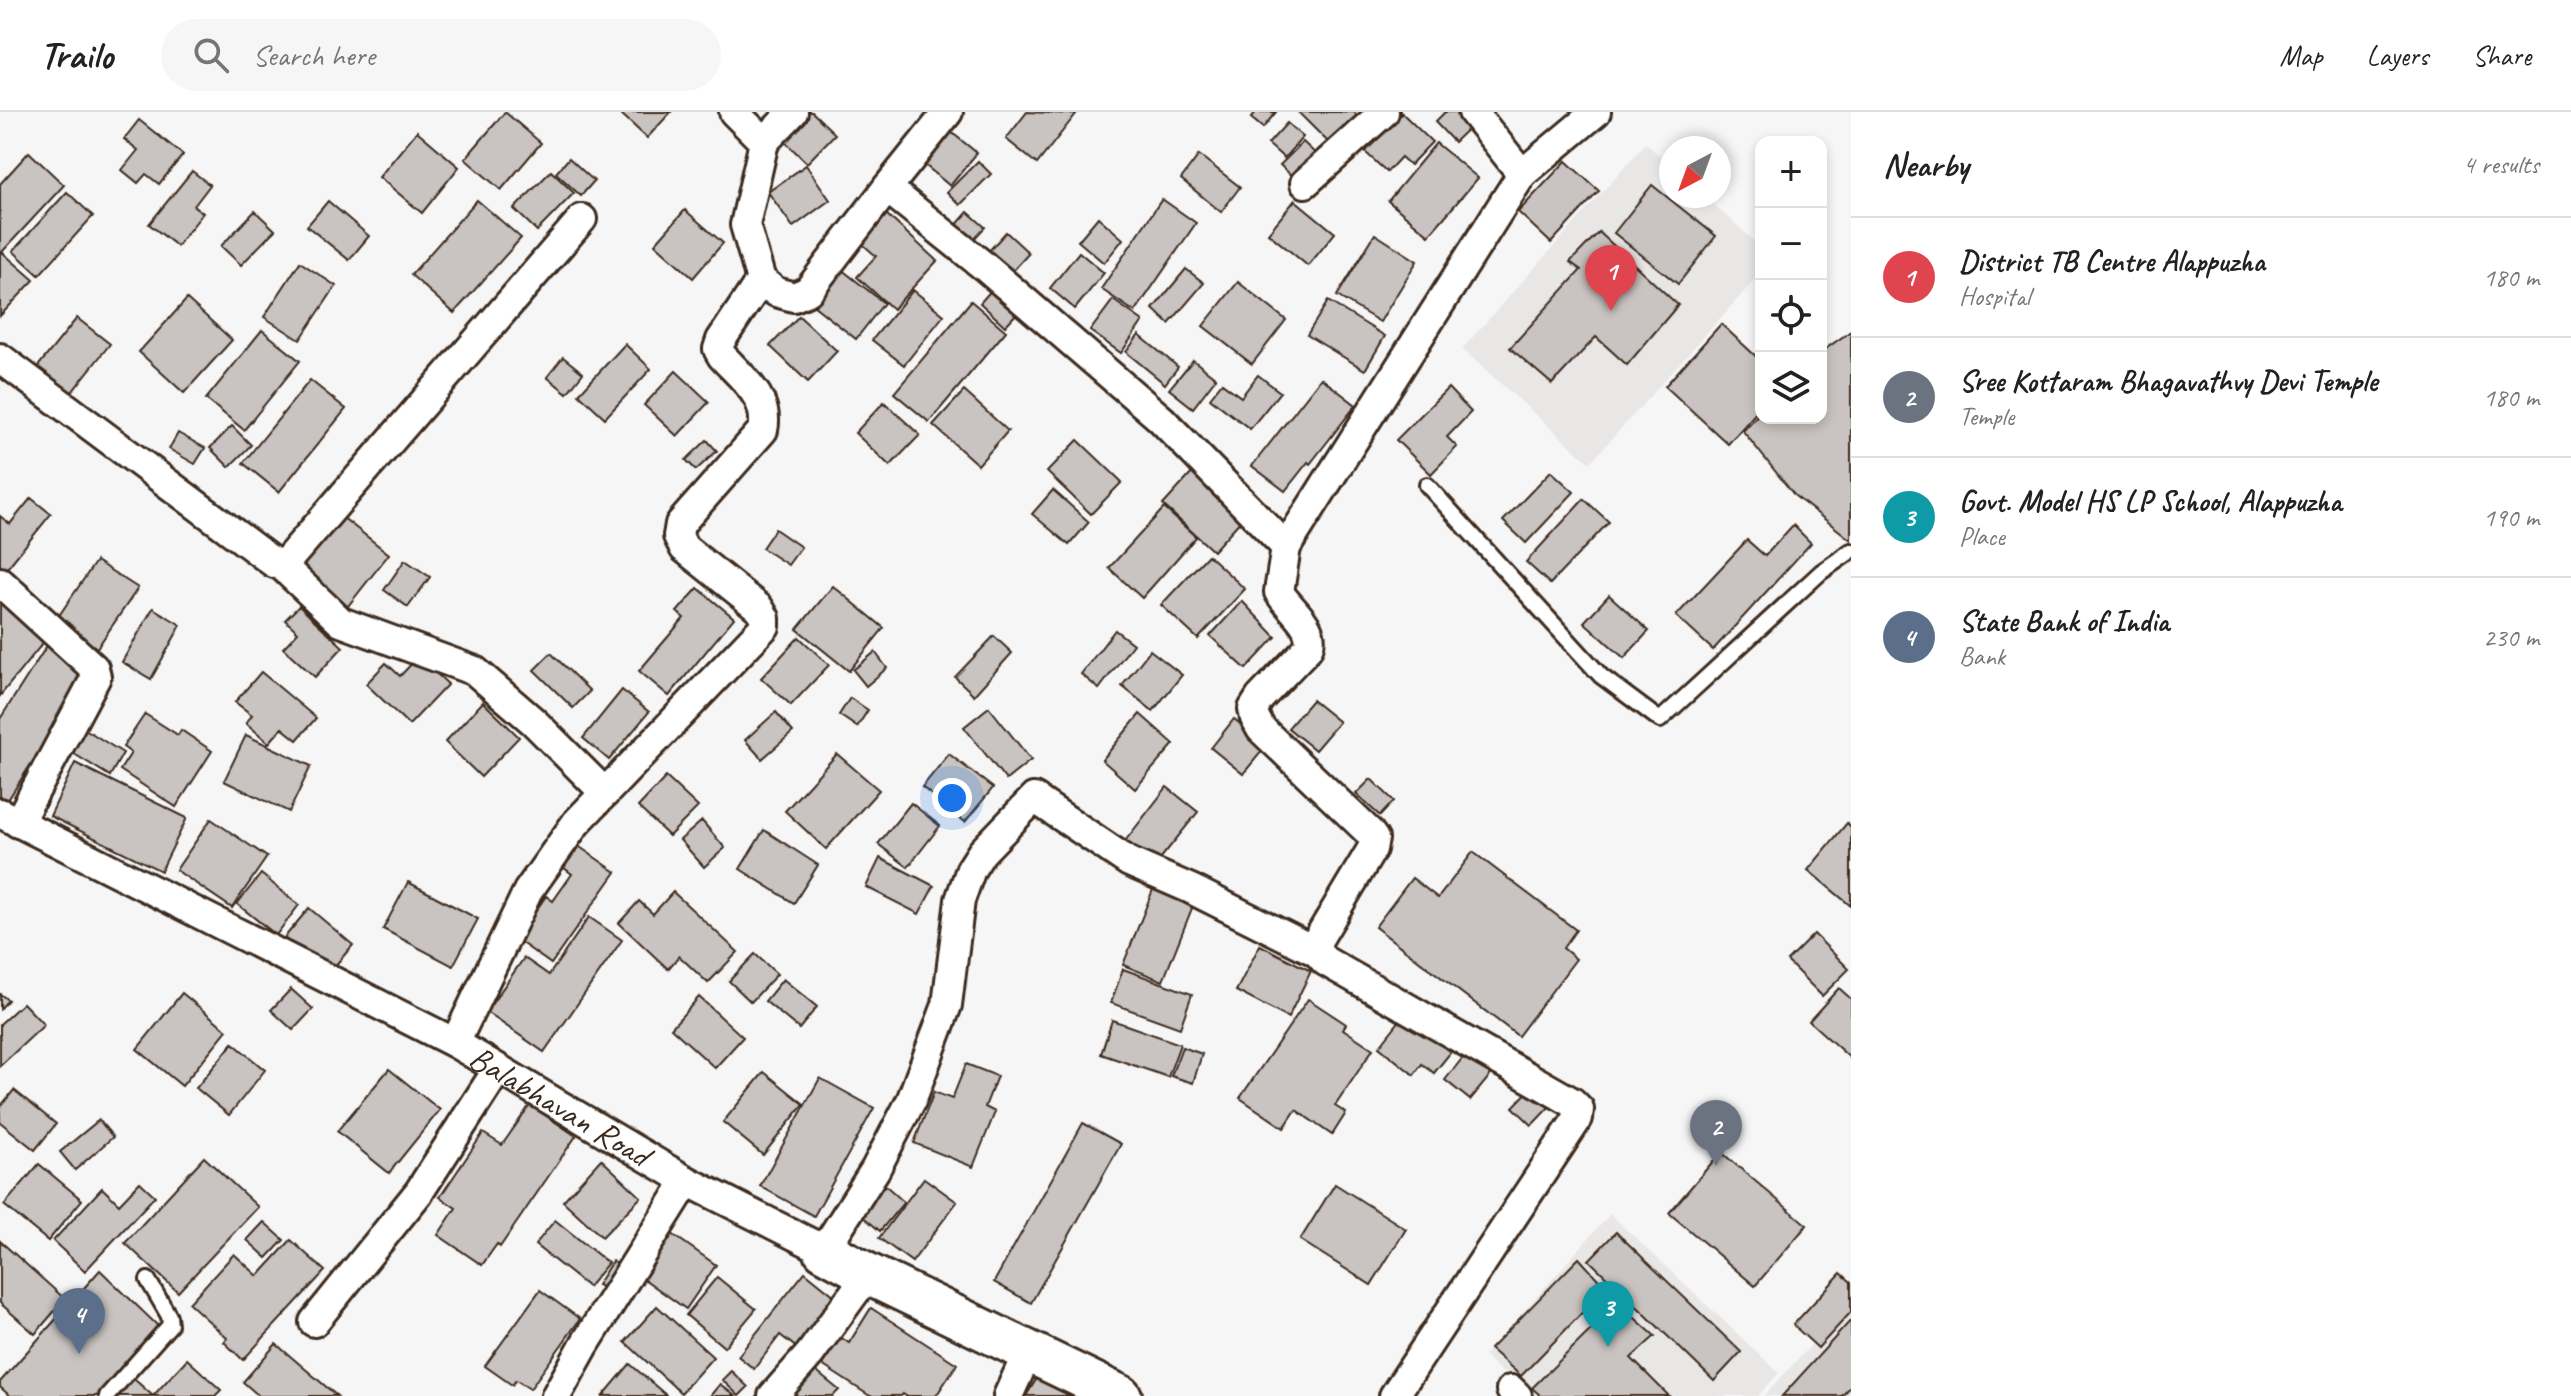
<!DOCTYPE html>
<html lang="en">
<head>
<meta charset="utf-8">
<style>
	body { margin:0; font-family:Caveat,sans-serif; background:#f6f6f6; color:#222 }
	.controls { position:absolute; right:24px; top:24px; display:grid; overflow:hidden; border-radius:16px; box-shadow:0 4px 12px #0003 }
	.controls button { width:72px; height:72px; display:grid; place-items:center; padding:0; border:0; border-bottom:2px solid #e0e0e0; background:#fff; color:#222; font:40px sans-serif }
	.compass { position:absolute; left:1659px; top:24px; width:72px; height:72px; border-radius:50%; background:#fff; box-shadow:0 4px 12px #0003; rotate:221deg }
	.you { position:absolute; left:952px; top:686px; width:28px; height:28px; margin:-20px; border:6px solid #fff; border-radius:50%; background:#1a73e8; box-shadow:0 0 0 12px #1a73e833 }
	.badge { display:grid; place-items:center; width:52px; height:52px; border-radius:50%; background:#1f6fb2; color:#fff; font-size:26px; font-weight:700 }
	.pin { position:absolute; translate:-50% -66px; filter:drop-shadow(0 2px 4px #0008) }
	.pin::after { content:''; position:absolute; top:42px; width:28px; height:24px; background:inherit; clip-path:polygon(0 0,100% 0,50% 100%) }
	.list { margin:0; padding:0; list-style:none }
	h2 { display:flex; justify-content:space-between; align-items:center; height:104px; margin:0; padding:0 32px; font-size:34px }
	h2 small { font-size:26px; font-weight:400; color:#767676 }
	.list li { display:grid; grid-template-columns:52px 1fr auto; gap:24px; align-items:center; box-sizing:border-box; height:120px; padding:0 32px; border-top:2px solid #e0e0e0 }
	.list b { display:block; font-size:30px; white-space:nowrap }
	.list p { margin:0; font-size:26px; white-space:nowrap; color:#767676 }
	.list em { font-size:26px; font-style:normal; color:#767676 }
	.icon { flex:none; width:44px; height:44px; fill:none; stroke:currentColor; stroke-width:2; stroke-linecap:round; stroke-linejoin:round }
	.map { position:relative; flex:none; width:1851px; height:1284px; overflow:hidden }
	header { display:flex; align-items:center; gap:48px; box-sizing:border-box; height:112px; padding:0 40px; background:#fff; border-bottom:2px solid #e0e0e0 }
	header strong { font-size:38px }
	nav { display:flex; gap:44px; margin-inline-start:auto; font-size:28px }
	.search { width:560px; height:72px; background:#f6f6f6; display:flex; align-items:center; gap:20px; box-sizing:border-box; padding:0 28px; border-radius:44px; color:#767676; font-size:30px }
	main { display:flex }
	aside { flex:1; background:#fff }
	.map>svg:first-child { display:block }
	.built { fill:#e9e7e6 }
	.building { fill:#c9c3c1; stroke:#3b2a1e; stroke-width:2 }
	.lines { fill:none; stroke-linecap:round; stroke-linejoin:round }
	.service-casing { stroke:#3b2a1e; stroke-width:20 }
	.minor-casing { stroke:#3b2a1e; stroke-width:34 }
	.secondary-casing { stroke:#3b2a1e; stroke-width:46 }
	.service { stroke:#fff; stroke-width:14 }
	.minor { stroke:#fff; stroke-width:28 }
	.secondary { stroke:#fff; stroke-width:40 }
	.labels { text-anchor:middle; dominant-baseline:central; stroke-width:8; stroke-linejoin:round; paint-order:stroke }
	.street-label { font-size:34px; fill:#3b2a1e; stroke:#fff }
</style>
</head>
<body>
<header>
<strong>Trailo</strong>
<div class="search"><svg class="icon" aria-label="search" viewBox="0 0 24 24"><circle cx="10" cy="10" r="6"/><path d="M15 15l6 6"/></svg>Search here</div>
<nav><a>Map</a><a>Layers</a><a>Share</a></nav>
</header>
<main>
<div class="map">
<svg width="1851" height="1284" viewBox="0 0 1851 1284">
	<rect width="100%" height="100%" fill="#f7f6f6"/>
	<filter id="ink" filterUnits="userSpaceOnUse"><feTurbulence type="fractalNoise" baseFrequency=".0125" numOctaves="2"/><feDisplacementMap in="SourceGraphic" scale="16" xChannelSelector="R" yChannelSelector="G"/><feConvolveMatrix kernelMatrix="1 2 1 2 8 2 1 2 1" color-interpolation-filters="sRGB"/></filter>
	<g filter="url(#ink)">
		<!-- built -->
		<g class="built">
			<polygon points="1646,31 1671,54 1671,84 1704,84 1761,135 1761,161 1590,351 1462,237"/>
			<polygon points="1610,1102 1779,1261 1758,1284 1528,1284 1484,1244"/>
			<polygon points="1851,1190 1851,1284 1764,1284"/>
		</g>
		<!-- building -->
		<g class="building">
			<polygon points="505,0 541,31 501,78 465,47"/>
			<polygon points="619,0 671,0 647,26"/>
			<polygon points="802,0 812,0 835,22 807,51 779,24"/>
			<polygon points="1027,0 1076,2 1037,52 1006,27"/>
			<polygon points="1256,0 1276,0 1263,16 1251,6"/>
			<polygon points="1298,0 1354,0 1360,6 1332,34"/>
			<polygon points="1445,0 1464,0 1474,11 1454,30 1435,10"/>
			<polygon points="1402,1 1432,30 1410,53 1401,45 1387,60 1365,40"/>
			<polygon points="139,8 183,43 159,72 146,62 138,71 122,58 138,38 124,27"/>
			<polygon points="1287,11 1303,25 1284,46 1268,32"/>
			<polygon points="945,15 977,41 950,74 919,48"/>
			<polygon points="417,19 459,55 422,101 379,65"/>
			<polygon points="1303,30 1318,44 1295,67 1280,53"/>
			<polygon points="1436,31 1478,66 1429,123 1388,89"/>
			<polygon points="29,40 64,73 2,140 34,168 0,204 0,72"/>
			<polygon points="1199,43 1240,75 1221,100 1181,67"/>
			<polygon points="569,46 594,69 581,84 556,61"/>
			<polygon points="978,49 991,62 960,93 947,80"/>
			<polygon points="1566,49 1599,79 1551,131 1518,100"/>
			<polygon points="806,53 830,88 793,115 768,80"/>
			<polygon points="192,59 210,73 194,94 203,101 177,134 149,112"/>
			<polygon points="551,59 574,81 537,119 514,97"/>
			<polygon points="1652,73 1716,124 1678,172 1614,121"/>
			<polygon points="67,80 93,104 39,163 13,139"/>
			<polygon points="1162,87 1196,111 1135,200 1101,177"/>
			<polygon points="477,88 521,126 454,201 411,163"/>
			<polygon points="1295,88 1335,121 1308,154 1268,121"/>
			<polygon points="328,89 369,124 349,148 307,114"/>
			<polygon points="685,98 723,131 693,166 655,132"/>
			<polygon points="255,99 275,118 241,153 221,134"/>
			<polygon points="884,100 937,149 893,197 857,165 876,144 858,128"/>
			<polygon points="968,100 985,115 969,132 953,117"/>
			<polygon points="1098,105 1123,127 1104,151 1078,129"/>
			<polygon points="1006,120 1029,141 1011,161 988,140"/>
			<polygon points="1599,120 1678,193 1627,253 1596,225 1552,272 1510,236 1581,158 1570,150"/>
			<polygon points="1375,122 1417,149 1380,210 1337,184"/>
			<polygon points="1079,140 1104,161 1075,197 1050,176"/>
			<polygon points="300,150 336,174 300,228 264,205"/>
			<polygon points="836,153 884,191 856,227 808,189"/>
			<polygon points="1186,157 1204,171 1169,212 1153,197"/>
			<polygon points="1238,170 1286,208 1252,252 1203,214"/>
			<polygon points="994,175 1019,199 1005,214 980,191"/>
			<polygon points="913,178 944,203 904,253 872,228"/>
			<polygon points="187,187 232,228 184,281 139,240"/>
			<polygon points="1113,188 1143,209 1121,241 1090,219"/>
			<polygon points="971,189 1006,219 929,310 894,281"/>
			<polygon points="1328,189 1385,224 1365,258 1307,223"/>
			<polygon points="799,204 837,239 808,270 770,234"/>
			<polygon points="77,206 110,232 68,285 35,258"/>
			<polygon points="1721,212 1761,249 1761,295 1728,332 1665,274"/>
			<polygon points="262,218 300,249 244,318 206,287"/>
			<polygon points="1851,219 1851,428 1795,384 1743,319 1761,299 1761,306 1821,306 1821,240"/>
			<polygon points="1139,223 1178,255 1165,272 1126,240"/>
			<polygon points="625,232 651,257 605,306 579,282"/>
			<polygon points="563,245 583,261 567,281 547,265"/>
			<polygon points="1193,248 1216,266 1193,296 1169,277"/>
			<polygon points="676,259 709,290 677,324 644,293"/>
			<polygon points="1258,263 1280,280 1250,317 1210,286 1222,271 1241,285"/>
			<polygon points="1321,266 1356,293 1310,352 1308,350 1285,379 1252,354"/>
			<polygon points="310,268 346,297 279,380 243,351"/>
			<polygon points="1448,276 1471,300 1447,325 1457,335 1431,362 1396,328"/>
			<polygon points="964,279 1008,319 978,353 933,313"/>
			<polygon points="884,290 920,323 890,354 855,321"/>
			<polygon points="232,314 251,333 229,355 210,336"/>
			<polygon points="178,321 205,336 195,352 169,337"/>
			<polygon points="707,328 717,339 696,358 686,348"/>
			<polygon points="1078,328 1122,370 1091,402 1047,360"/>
			<polygon points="1551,359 1574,380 1526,431 1503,409"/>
			<polygon points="1193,360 1244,405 1213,439 1163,393"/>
			<polygon points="1053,378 1089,410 1069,433 1032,402"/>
			<polygon points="31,386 51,402 4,460 0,457 0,404 10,412"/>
			<polygon points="1584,387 1609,410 1550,472 1526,450"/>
			<polygon points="1164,396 1196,425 1142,486 1109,456"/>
			<polygon points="337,401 389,442 344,499 292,458"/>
			<polygon points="1793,413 1811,431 1713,538 1676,504 1747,428 1765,444"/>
			<polygon points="775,417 801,435 788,453 762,436"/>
			<polygon points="1208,443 1245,477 1198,527 1161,493"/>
			<polygon points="405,448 430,465 408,495 384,478"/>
			<polygon points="96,449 138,476 97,536 56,508"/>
			<polygon points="833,474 884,516 849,559 797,517"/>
			<polygon points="698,476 734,506 669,584 639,559 684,506 677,500"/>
			<polygon points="1609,483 1649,519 1624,546 1584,510"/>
			<polygon points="1242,489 1276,525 1246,557 1210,524"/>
			<polygon points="3,490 47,526 0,584 0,494"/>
			<polygon points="299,494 343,535 315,565 283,536 298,520 285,508"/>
			<polygon points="153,496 181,513 151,567 122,550"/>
			<polygon points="1115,518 1133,532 1099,577 1081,562"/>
			<polygon points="994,524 1012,541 974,583 955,565"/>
			<polygon points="799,525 829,553 791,593 761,566"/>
			<polygon points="48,532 90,560 4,694 0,691 0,607"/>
			<polygon points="1150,538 1182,563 1153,599 1122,574"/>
			<polygon points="875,540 887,556 866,574 853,558"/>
			<polygon points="551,541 590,579 573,596 534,558"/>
			<polygon points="418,545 448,572 409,613 366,572 386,551 400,564"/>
			<polygon points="261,560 316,606 297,628 282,616 269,631 246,611 252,603 235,590"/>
			<polygon points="622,578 649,600 609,648 583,626"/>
			<polygon points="850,586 868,598 857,615 839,603"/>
			<polygon points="1312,588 1339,610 1315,638 1288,616"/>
			<polygon points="483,590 519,625 481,665 445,630"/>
			<polygon points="989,595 1031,648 1006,668 964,615"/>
			<polygon points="776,600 793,620 762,647 745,628"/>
			<polygon points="145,602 178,623 181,618 212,639 176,695 120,658 131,641 123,635"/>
			<polygon points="1140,602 1174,632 1135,677 1102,648"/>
			<polygon points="1234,607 1267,633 1243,662 1211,636"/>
			<polygon points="85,617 123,641 110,664 71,640"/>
			<polygon points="246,623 311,654 289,700 224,669"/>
			<polygon points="837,642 879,678 826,737 785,699"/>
			<polygon points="949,642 993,676 965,710 922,675"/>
			<polygon points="75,651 187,706 161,759 50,704"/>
			<polygon points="666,665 698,695 669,724 638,695"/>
			<polygon points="1371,667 1394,689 1380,704 1356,682"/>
			<polygon points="1167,675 1198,700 1152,757 1122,733"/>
			<polygon points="911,691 940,714 908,755 878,732"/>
			<polygon points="211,707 267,745 232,796 176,758"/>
			<polygon points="702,709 725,736 704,755 680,728"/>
			<polygon points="1847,711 1851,715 1851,794 1808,758"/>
			<polygon points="764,718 818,753 794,791 740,757"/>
			<polygon points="574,731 616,760 551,852 516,827 546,784 553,789 572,762 559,752"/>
			<polygon points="1473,740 1576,818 1563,836 1576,847 1518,924 1375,815 1412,766 1438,786"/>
			<polygon points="880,746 934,774 919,802 866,775"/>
			<polygon points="261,762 299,793 276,823 237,792"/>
			<polygon points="408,770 478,807 453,854 383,817"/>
			<polygon points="1154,775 1194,791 1163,869 1123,853"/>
			<polygon points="673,780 738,840 708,871 679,844 668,857 619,811 639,789 653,802"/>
			<polygon points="309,796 353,833 327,863 284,826"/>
			<polygon points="589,805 622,828 544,940 486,900 524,846 549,863"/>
			<polygon points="1814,822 1849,857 1822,884 1787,849"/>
			<polygon points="1260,833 1311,859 1288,906 1236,879"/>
			<polygon points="755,842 777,862 751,890 729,869"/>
			<polygon points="1123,857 1192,882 1180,916 1111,891"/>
			<polygon points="783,867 817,895 799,917 765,889"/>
			<polygon points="1839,876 1851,887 1851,947 1809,909"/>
			<polygon points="291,877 313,897 293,918 271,898"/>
			<polygon points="182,881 227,918 182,974 137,937"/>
			<polygon points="0,882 8,888 0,897"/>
			<polygon points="699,885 743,925 715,956 671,916"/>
			<polygon points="1308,887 1346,912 1343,917 1373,937 1335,994 1346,1001 1332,1023 1296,998 1284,1016 1240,986"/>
			<polygon points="23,891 44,913 0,954 0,912"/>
			<polygon points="1408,898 1455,935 1434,961 1422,952 1414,963 1379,935"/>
			<polygon points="1112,908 1180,932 1168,965 1101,942"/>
			<polygon points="233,931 265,958 229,1003 196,976"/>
			<polygon points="1182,935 1202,942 1193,971 1171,964"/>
			<polygon points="1469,938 1494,959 1470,988 1445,968"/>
			<polygon points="966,952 997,964 985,995 995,1000 973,1055 914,1031 934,980 952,987"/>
			<polygon points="389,957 440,998 389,1061 337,1019"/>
			<polygon points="764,960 804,992 763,1043 723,1010"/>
			<polygon points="820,966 874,996 814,1104 760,1074"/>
			<polygon points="1534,973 1553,991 1532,1013 1513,995"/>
			<polygon points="14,978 56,1012 35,1038 0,1010 0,995"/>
			<polygon points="530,993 576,1024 500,1135 497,1132 482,1153 438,1123 456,1096 440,1085 483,1021 502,1033"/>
			<polygon points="99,1008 113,1025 75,1058 60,1040"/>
			<polygon points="1083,1011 1121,1032 1031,1191 994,1170"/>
			<polygon points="1721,1040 1807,1113 1755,1174 1669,1101"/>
			<polygon points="204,1045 258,1095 178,1180 125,1131"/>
			<polygon points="601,1047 641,1085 602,1125 563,1089"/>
			<polygon points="39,1052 82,1088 48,1129 4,1093"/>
			<polygon points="924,1066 957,1090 912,1150 879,1126"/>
			<polygon points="140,1070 155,1084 85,1159 53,1129 102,1076 119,1092"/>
			<polygon points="1335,1072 1406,1117 1371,1173 1300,1128"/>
			<polygon points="885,1073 904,1090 880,1119 860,1102"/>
			<polygon points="555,1108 608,1151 588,1175 535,1133"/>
			<polygon points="264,1110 284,1128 267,1146 247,1128"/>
			<polygon points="668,1119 716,1153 686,1197 637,1162"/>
			<polygon points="1616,1120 1741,1240 1714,1269 1589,1148"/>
			<polygon points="291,1128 325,1159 243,1248 224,1230 227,1226 189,1191 234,1142 258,1164"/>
			<polygon points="0,1129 65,1187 35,1222 0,1191"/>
			<polygon points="1579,1146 1606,1176 1521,1264 1490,1237"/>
			<polygon points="612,1149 619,1153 604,1176 597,1173"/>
			<polygon points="100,1158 158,1214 97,1284 10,1284 0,1275 0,1270"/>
			<polygon points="805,1160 841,1189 801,1239 780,1223 754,1257 738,1244"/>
			<polygon points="1841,1161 1851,1170 1851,1200 1818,1236 1793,1213"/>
			<polygon points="717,1165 756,1197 724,1235 686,1203"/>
			<polygon points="540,1178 580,1207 530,1277 516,1268 512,1273 485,1254"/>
			<polygon points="1618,1191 1655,1224 1631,1246 1669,1284 1541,1284 1532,1276"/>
			<polygon points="657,1194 713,1245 681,1281 625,1230"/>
			<polygon points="871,1196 957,1252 936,1284 906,1284 903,1282 901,1284 870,1284 822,1253 840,1225 849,1231"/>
			<polygon points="1851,1208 1851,1274 1842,1284 1782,1284"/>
			<polygon points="276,1232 337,1284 259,1284 243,1270"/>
			<polygon points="187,1247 221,1278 215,1284 153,1284"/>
			<polygon points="630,1252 667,1284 603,1284"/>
			<polygon points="808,1253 839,1278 833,1284 783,1284"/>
			<polygon points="1042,1258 1082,1284 1026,1284"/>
			<polygon points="731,1259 748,1275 739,1284 722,1268"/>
			<polygon points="134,1267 153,1284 118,1284"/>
			<polygon points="720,1272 735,1284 710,1284"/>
		</g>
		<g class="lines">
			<!-- service casing -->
			<g class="service-casing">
				<g id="service">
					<polyline points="1427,373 1601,564 1660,608 1821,460 1851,439"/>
					<polyline points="107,1284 170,1213 169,1204 148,1168"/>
				</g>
			</g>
			<!-- minor casing -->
			<g class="minor-casing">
				<g id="minor">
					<polyline points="734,0 764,30 745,113 761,168 776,180 794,185 808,179 887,76 985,155 1161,307 1286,435 1522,62 1596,0"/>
					<polyline points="1473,0 1522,62"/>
					<polyline points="764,30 793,0"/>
					<polyline points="1305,71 1384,0"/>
					<polyline points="887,76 948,0"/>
					<polyline points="0,246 274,451 281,453 286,450 582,107"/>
					<path d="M1286,435L1279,480C1289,497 1317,515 1308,536L1260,586L1253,597L1255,606L1261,617L1369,720L1374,727L1372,737L1317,829V840L1325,849L1572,990L1579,997L1578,1006L1394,1284"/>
					<polyline points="281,453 341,510 475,559 534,610 605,681"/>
					<polyline points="0,470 94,556 96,565 18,711"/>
					<path id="s1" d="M0,701L455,931L687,1069L824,1138L875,1058L911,989L947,893L960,788L971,757L982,740L1034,686L1129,750L1191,777L1317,840"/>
					<path d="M455,931L528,779L576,711L765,514V506L759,496L684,436L678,424L680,412L763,318C770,286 742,266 722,244L718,237L721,228L761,168"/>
					<polyline points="314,1210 419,1080 498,957"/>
					<polyline points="1511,1278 1517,1284"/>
					<polyline points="556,1284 585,1232 687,1069"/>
					<polyline points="773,1284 810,1242 868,1162"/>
					<polyline points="1008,1284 1029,1238"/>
				</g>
			</g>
			<!-- secondary casing -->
			<g class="secondary-casing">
				<polyline id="secondary" points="824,1138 868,1162 1121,1284"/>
			</g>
			<!-- service -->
			<use href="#service" class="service"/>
			<!-- minor -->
			<use href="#minor" class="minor"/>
			<!-- secondary -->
			<use href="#secondary" class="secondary"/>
		</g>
	</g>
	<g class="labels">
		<!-- street labels -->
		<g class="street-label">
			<text stroke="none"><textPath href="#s1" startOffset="632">Balabhavan Road</textPath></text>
		</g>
	</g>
</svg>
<div class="controls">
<button>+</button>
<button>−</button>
<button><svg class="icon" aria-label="locate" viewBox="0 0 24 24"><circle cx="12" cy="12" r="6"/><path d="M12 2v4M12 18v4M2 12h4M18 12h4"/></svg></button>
<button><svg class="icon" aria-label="layers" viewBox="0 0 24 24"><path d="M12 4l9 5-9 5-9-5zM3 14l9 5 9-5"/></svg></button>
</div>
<svg class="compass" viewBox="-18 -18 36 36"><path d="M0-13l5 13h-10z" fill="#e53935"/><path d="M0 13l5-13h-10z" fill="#767676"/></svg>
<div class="you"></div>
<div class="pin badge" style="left:1611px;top:199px;background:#e0444e">1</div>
<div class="pin badge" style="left:1716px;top:1054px;background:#6b7280">2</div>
<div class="pin badge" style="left:1608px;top:1235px;background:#0f9aa8">3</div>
<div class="pin badge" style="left:79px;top:1242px;background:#5c6f8a">4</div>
</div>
<aside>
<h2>Nearby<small>4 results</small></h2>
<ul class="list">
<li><span class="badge" style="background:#e0444e">1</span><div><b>District TB Centre Alappuzha</b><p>Hospital</p></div><em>180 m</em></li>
<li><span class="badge" style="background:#6b7280">2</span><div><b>Sree Kottaram Bhagavathvy Devi Temple</b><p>Temple</p></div><em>180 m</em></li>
<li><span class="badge" style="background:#0f9aa8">3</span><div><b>Govt. Model HS LP School, Alappuzha</b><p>Place</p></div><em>190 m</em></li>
<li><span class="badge" style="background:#5c6f8a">4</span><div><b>State Bank of India</b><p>Bank</p></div><em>230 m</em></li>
</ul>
</aside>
</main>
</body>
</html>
